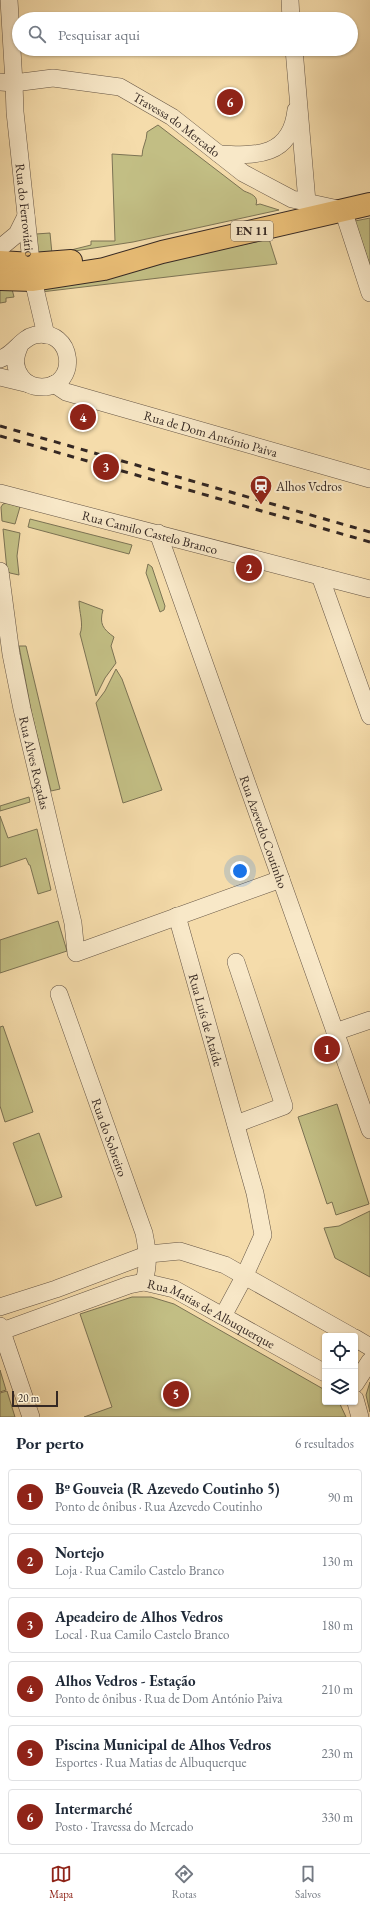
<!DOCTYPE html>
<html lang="pt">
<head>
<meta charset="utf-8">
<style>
	body { margin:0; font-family:"EB Garamond",serif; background:#f6f6f7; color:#1f2937 }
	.controls { position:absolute; right:12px; bottom:12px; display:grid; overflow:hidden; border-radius:4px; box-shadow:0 1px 3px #0004 }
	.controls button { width:36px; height:36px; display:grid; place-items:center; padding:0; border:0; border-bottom:1px solid #e0e1e3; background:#fff; color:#1f2937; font:20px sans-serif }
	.scale { position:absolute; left:12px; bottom:10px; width:46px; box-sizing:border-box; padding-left:4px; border:2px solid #352823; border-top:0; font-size:11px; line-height:14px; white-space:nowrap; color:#352823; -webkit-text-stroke:3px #f8e8c8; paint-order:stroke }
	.you { position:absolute; left:240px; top:871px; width:14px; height:14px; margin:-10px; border:3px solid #fff; border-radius:50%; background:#1a73e8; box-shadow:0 0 0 6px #1a73e833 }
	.badge { display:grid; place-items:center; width:26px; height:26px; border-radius:50%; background:#8f2418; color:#fff; font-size:13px; font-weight:700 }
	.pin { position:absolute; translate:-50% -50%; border:2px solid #fff; box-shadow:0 1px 4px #0006 }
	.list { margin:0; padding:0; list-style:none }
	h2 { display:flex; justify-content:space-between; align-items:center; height:52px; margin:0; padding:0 16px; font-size:17px }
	h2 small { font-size:13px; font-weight:400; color:#747a83 }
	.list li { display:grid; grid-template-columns:26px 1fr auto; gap:12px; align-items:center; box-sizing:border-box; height:56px; margin:0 8px 8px; padding:0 8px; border:1px solid #e0e1e3; border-radius:4px }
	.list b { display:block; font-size:15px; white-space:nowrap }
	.list p { margin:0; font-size:13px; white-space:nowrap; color:#747a83 }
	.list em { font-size:13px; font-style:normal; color:#747a83 }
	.icon { flex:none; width:22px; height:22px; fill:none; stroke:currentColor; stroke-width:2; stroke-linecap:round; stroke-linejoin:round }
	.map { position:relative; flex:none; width:370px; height:1417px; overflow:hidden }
	.search { position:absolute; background:#fff; box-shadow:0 1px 3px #0004; left:12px; right:12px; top:12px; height:44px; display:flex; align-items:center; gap:10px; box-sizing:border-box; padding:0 14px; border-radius:22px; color:#747a83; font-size:15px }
	.sheet { height:436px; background:#fff }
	nav { display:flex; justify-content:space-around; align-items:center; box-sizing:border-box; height:56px; border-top:1px solid #e0e1e3; background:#fff; font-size:11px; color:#747a83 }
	nav a { display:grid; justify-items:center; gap:2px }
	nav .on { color:#8f2418 }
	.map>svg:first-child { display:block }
	.green { fill:#c2be84; stroke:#7c7354 }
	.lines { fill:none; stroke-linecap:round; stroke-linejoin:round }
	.minor-casing { stroke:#655545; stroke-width:18 }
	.primary-casing { stroke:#352823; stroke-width:24 }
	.minor { stroke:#f8e8c8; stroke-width:17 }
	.primary { stroke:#eabe76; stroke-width:22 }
	.rail { stroke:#352823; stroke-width:3; stroke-dasharray:7 7; stroke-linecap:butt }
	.labels { text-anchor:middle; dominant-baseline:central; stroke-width:4; stroke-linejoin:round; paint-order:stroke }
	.shield { fill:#f8e8c8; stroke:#706254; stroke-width:1 }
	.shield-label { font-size:12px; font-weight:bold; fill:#352823 }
	.street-label { font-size:13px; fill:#352823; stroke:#f8e8c8 }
	.poi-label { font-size:13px; fill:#352823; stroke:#f8e8c8; text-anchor:start }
</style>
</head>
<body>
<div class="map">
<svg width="370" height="1417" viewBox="0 0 370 1417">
	<rect width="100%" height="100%" fill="#f5dcab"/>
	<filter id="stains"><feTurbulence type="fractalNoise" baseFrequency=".005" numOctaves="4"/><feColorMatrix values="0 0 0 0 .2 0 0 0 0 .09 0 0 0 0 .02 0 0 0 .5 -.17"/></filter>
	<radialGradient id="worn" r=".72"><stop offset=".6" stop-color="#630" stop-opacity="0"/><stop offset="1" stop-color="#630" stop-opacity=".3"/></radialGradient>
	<!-- green -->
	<g class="green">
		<path d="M158,125L244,191C251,194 259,196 256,205L260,204L279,210L133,242L68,252L67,251L91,245V241H115L112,154L142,156C142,147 147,141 147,132Z"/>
		<polygon points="370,218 370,266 355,221"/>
		<polygon points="50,233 52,254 38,255 36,234"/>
		<polygon points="269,239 277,264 41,292 43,288"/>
		<polygon points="11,285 14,297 6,298 6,302 0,303 0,286"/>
		<polygon points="7,503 20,507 15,524 2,521 1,507 3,504"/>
		<polygon points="30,519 132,545 129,554 28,527"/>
		<polygon points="3,529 20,533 17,556 19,575 10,573 7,570"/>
		<polygon points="148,564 152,567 165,606 164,610 160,612 146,573"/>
		<path d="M79,601L103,610C99,624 103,629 114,637L111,646L116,663L105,678L96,696L80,634C84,624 79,612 79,601Z"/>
		<polygon points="19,646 26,646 60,789 51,791 32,715"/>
		<polygon points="116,669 122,679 162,790 123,803 96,703 105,691"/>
		<polygon points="29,797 30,802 0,811 0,806"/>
		<polygon points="0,816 8,838 37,829 51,890 38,894 30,865 29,865 26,858 0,867"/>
		<polygon points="58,921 67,951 0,973 0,940"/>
		<polygon points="3,1026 33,1112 5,1122 0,1106 0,1027"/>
		<polygon points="337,1104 369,1204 336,1215 332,1202 327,1204 298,1117"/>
		<polygon points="39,1133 62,1197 36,1206 13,1143"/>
		<polygon points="370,1211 370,1277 335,1258 324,1228 339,1226"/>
		<polygon points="132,1297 151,1297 174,1304 325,1390 325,1402 339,1402 346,1417 84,1417 112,1407 80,1314"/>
		<polygon points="0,1370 6,1390 0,1392"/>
		<polygon points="370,1382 370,1412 366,1395"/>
		<polygon points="7,1391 15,1417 0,1417 0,1393"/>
	</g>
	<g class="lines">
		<!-- minor casing -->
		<g class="minor-casing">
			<g id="minor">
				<path id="s1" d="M9,0L14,83L15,112L33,280L46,335"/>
				<polyline points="290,0 291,19"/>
				<polyline points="294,49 307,202"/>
				<path id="s2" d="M0,82L14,83L53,78L120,87L172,117L243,173L292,199L343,210L370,293"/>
				<path d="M219,154C256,156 291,157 296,110"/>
				<polyline points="0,248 17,234 26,216"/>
				<path d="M0,359C14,355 21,338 35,335C74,327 80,387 42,387C34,387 26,384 21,377C13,366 15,356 20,345"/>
				<polyline points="0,377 29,384"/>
				<path id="s3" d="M54,384L66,392L370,479"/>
				<path id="s4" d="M0,493L370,589"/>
				<path id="s5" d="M158,533L370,1130"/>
				<path id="s6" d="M0,571L11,654L22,709L73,923L76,953L281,879"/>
				<polyline points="320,576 370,716"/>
				<path id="s7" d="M177,916L255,1193L263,1235L244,1277L223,1316"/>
				<path id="s8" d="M59,994L144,1233C148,1253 149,1263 144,1282"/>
				<polyline points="335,1032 370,1020"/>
				<polyline points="236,1124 284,1106 236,962"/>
				<polyline points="0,1307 56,1289 149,1254 180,1251 225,1265 351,1336"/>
				<polyline points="0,1326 31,1417"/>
				<path id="s9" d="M2,1331L129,1285L144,1282L174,1289L325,1373"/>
				<polyline points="355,1338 370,1347"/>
				<polyline points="355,1384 370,1361"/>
				<polyline points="355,1399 360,1417"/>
			</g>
		</g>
		<!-- primary casing -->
		<g class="primary-casing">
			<g id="primary">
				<polyline points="0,262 32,264 71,261"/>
				<polyline points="0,279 33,280 104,269 162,252 370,204"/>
			</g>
		</g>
		<!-- minor -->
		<use href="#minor" class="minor"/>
		<!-- primary -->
		<use href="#primary" class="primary"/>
		<!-- rail -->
		<g class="rail">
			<polyline points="0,426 370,532"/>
			<polyline points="0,436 370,542"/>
		</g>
	</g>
	<!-- icons -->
	<defs>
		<g id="station-pin" transform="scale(1.15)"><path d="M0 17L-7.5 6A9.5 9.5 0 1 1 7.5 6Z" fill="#8f2418" stroke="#f8e8c8"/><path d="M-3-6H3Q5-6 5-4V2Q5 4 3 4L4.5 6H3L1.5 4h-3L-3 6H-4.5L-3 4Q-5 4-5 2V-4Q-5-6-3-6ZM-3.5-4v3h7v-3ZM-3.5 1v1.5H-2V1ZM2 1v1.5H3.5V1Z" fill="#fff"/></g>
	</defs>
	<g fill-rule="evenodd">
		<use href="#station-pin" x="261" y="486"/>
	</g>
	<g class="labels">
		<!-- shield labels -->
		<rect class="shield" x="231" y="221" width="42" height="20" rx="3"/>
		<g class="shield-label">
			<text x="252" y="231">EN 11</text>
		</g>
		<!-- street labels -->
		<g class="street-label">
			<text stroke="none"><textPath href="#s2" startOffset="189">Travessa do Mercado</textPath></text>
			<text stroke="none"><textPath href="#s1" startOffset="211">Rua do Ferroviário</textPath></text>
			<text stroke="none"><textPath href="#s3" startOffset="165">Rua de Dom António Paiva</textPath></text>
			<text stroke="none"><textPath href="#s4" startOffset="155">Rua Camilo Castelo Branco</textPath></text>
			<text stroke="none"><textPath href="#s6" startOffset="195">Rua Alves Roçadas</textPath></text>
			<text stroke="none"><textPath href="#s5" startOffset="317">Rua Azevedo Coutinho</textPath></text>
			<text stroke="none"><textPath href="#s7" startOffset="108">Rua Luís de Ataíde</textPath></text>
			<text stroke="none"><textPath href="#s8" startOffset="152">Rua do Sobreiro</textPath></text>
			<text stroke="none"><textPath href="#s9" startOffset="225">Rua Matias de Albuquerque</textPath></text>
		</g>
		<!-- poi labels -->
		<g class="poi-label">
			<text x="276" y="486">Alhos Vedros</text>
		</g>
	</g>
	<rect width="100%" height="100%" filter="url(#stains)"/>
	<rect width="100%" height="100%" fill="url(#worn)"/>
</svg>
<div class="controls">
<button><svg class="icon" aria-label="locate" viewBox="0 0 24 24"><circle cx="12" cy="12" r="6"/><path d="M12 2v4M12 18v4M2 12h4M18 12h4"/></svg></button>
<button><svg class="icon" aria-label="layers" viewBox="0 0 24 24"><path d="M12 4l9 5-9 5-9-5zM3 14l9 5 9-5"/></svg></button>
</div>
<div class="scale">20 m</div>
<div class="you"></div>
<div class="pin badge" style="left:327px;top:1049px">1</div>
<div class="pin badge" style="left:249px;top:568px">2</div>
<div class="pin badge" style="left:106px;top:467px">3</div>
<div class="pin badge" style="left:83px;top:417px">4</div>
<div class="pin badge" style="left:176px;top:1394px">5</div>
<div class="pin badge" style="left:230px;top:102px">6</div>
<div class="search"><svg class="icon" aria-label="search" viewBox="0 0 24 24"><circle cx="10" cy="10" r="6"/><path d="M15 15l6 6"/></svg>Pesquisar aqui</div>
</div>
<section class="sheet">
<h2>Por perto<small>6 resultados</small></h2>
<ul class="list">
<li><span class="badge">1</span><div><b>Bº Gouveia (R Azevedo Coutinho 5)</b><p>Ponto de ônibus · Rua Azevedo Coutinho</p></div><em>90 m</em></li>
<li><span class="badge">2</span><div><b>Nortejo</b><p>Loja · Rua Camilo Castelo Branco</p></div><em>130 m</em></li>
<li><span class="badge">3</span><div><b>Apeadeiro de Alhos Vedros</b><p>Local · Rua Camilo Castelo Branco</p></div><em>180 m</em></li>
<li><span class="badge">4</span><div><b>Alhos Vedros - Estação</b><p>Ponto de ônibus · Rua de Dom António Paiva</p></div><em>210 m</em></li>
<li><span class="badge">5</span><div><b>Piscina Municipal de Alhos Vedros</b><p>Esportes · Rua Matias de Albuquerque</p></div><em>230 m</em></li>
<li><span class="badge">6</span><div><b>Intermarché</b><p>Posto · Travessa do Mercado</p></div><em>330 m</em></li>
</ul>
</section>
<nav>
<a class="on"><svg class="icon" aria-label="map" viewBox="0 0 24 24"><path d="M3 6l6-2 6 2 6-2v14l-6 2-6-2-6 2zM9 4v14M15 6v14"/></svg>Mapa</a>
<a><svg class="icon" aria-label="directions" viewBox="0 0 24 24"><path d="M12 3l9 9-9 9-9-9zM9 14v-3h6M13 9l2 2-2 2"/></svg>Rotas</a>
<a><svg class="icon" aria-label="saved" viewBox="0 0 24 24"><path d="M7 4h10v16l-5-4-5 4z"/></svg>Salvos</a>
</nav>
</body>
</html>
